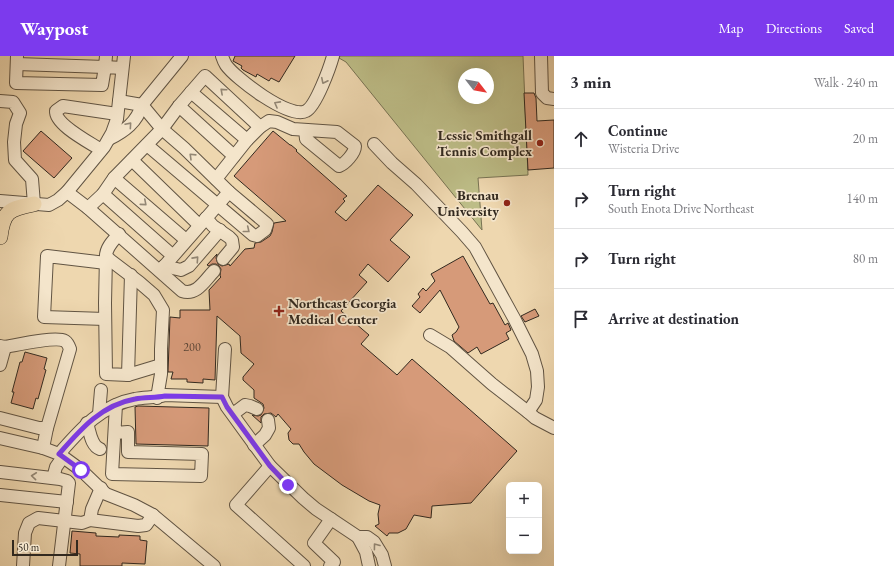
<!DOCTYPE html>
<html lang="en">
<head>
<meta charset="utf-8">
<style>
	body { margin:0; font-family:"EB Garamond",serif; background:#f2f2f3; color:#2b2b33 }
	.controls { position:absolute; right:12px; bottom:12px; display:grid; overflow:hidden; border-radius:6px; box-shadow:0 4px 16px #0002 }
	.controls button { width:36px; height:36px; display:grid; place-items:center; padding:0; border:0; border-bottom:1px solid #e1e1e2; background:#fff; color:#2b2b33; font:20px sans-serif }
	.compass { position:absolute; left:458px; top:12px; width:36px; height:36px; border-radius:50%; background:#fff; box-shadow:0 4px 16px #0002; rotate:121deg }
	.scale { position:absolute; left:12px; bottom:10px; width:66px; box-sizing:border-box; padding-left:4px; border:2px solid #32291f; border-top:0; font-size:11px; line-height:14px; white-space:nowrap; color:#32291f; -webkit-text-stroke:3px #f4e5cb; paint-order:stroke }
	.stop { position:absolute; width:12px; height:12px; margin:-9px; border:3px solid #7c3aed; border-radius:50%; background:#fff }
	.stop.end { background:#7c3aed; border-color:#fff; box-shadow:0 1px 4px #0008 }
	.list { margin:0; padding:0; list-style:none }
	h2 { display:flex; justify-content:space-between; align-items:center; height:52px; margin:0; padding:0 16px; font-size:17px }
	h2 small { font-size:13px; font-weight:400; color:#7c7c81 }
	.list li { display:grid; grid-template-columns:26px 1fr auto; gap:12px; align-items:center; box-sizing:border-box; height:60px; padding:0 16px; border-top:1px solid #e1e1e2 }
	.list b { display:block; font-size:15px; white-space:nowrap }
	.list p { margin:0; font-size:13px; white-space:nowrap; color:#7c7c81 }
	.list em { font-size:13px; font-style:normal; color:#7c7c81 }
	.icon { flex:none; width:22px; height:22px; fill:none; stroke:currentColor; stroke-width:2; stroke-linecap:round; stroke-linejoin:round }
	.map { position:relative; flex:none; width:554px; height:510px; overflow:hidden }
	header { display:flex; align-items:center; gap:24px; box-sizing:border-box; height:56px; padding:0 20px; background:#7c3aed; color:#fff }
	header strong { font-size:19px }
	nav { display:flex; gap:22px; margin-inline-start:auto; font-size:14px }
	main { display:flex }
	aside { flex:1; background:#fff }
	.map>svg:first-child { display:block }
	.green { fill:#bdbd87; stroke:#787353; fill-rule:evenodd }
	.building { fill:#d69a79; stroke:#32291f }
	.lines { fill:none; stroke-linecap:round; stroke-linejoin:round }
	.minor-casing { stroke:#615443; stroke-width:14 }
	.major-casing { stroke:#32291f; stroke-width:16 }
	.minor { stroke:#f4e5cb; stroke-width:12 }
	.major { stroke:#eed7af; stroke-width:15 }
	.oneway { stroke:#938775 }
	.route { stroke:#7c3aed; stroke-width:5 }
	.poi-dot { fill:#8f2418; stroke:#f4e5cb; stroke-width:1.5 }
	.labels { text-anchor:middle; dominant-baseline:central; stroke-width:3.5; stroke-linejoin:round; paint-order:stroke }
	.number-label { font-size:12px; fill:#5b4536 }
	.poi-label { font-size:14px; font-weight:bold; fill:#32291f; stroke:#f4e5cb; text-anchor:end }
</style>
</head>
<body>
<header>
<strong>Waypost</strong>
<nav><a>Map</a><a>Directions</a><a>Saved</a></nav>
</header>
<main>
<div class="map">
<svg width="554" height="510" viewBox="0 0 554 510">
	<rect width="100%" height="100%" fill="#eed7af"/>
	<filter id="stains"><feTurbulence type="fractalNoise" baseFrequency=".005" numOctaves="4"/><feColorMatrix values="0 0 0 0 .2 0 0 0 0 .09 0 0 0 0 .02 0 0 0 .5 -.17"/></filter>
	<radialGradient id="worn" r=".72"><stop offset=".6" stop-color="#630" stop-opacity="0"/><stop offset="1" stop-color="#630" stop-opacity=".3"/></radialGradient>
	<!-- green -->
	<path class="green" d="M340,0H523L528,119L478,122L482,174L346,6L339,2ZM464,18H488V42H464Z"/>
	<!-- building -->
	<g class="building">
		<polygon points="235,0 295,0 279,26 271,22 269,25 257,18 256,21 243,14 241,12 242,10 233,5"/>
		<polygon points="524,37 534,37 536,42 537,65 554,64 554,112 528,114"/>
		<polygon points="41,75 72,102 54,122 23,95"/>
		<polygon points="273,75 290,89 291,89 297,94 296,95 347,140 343,143 345,145 335,156 346,165 378,129 413,159 390,184 410,201 388,226 368,208 359,219 367,226 341,255 369,279 361,288 397,319 412,303 517,395 471,447 432,450 431,462 414,459 406,473 398,477 389,477 387,480 375,470 379,468 378,458 380,449 369,445 342,429 314,408 304,396 299,388 293,388 289,384 288,377 291,373 278,358 276,361 271,357 264,358 261,361 261,367 252,359 258,360 261,359 264,352 263,348 254,342 254,334 243,324 243,321 254,308 241,297 240,280 217,260 215,324 203,323 203,327 187,326 187,323 171,323 173,316 168,316 170,261 180,262 180,254 210,254 209,234 221,221 220,220 221,213 219,210 216,208 212,208 209,210 207,209 217,198 216,202 218,208 222,210 229,208 230,210 245,193 254,192 255,187 261,186 270,180 272,176 274,167 286,165 234,120"/>
		<polygon points="463,200 490,248 493,247 505,269 508,267 511,274 506,277 509,283 481,298 477,291 468,297 454,285 452,279 456,276 459,271 440,234 420,257 412,250 420,241 418,238 423,232 426,235 435,225 431,218"/>
		<polygon points="535,253 539,260 525,266 521,260"/>
		<polygon points="25,296 47,302 44,313 46,314 38,343 36,342 33,353 11,347 14,336 12,336 20,306 22,306"/>
		<polygon points="138,350 209,352 208,390 136,388 135,351"/>
		<polygon points="72,475 96,477 96,480 119,481 119,479 140,480 140,484 147,485 145,508 122,507 122,510 80,510 80,498 70,497"/>
	</g>
	<g class="lines">
		<!-- minor casing -->
		<g class="minor-casing">
			<g id="minor">
				<polyline points="17,0 16,27 102,29 105,11 122,12"/>
				<path d="M222,0C223,3 224,6 226,9C235,22 290,64 306,55C316,50 330,11 333,0"/>
				<polyline points="541,0 542,37 547,42 554,43"/>
				<polyline points="17,8 105,11 106,0"/>
				<polyline points="191,36 247,84"/>
				<polyline points="0,45 13,46 20,57 16,68 14,86 15,104 32,123 34,148"/>
				<polyline points="119,45 142,49"/>
				<polyline points="142,49 162,73 184,92 229,136 267,168 265,174 257,180 253,179 147,89"/>
				<polyline points="179,50 234,100"/>
				<path d="M109,83C125,75 137,66 142,49L182,0"/>
				<polyline points="374,88 392,107 416,128 462,176 475,191 515,264 532,298 537,315 538,331 536,344 528,356"/>
				<path d="M101,94C91,87 55,69 56,55L63,50L117,58"/>
				<polyline points="132,104 199,169"/>
				<polyline points="114,122 186,184"/>
				<path d="M216,123L247,84L260,71L269,65L277,66L293,73L337,76L355,90C355,97 345,108 339,110L306,83L305,74"/>
				<path d="M67,136L88,152L182,235C197,240 205,224 214,215"/>
				<polyline points="103,138 172,199"/>
				<polyline points="0,145 49,149 58,144 67,136 104,91 112,77 117,63 124,0"/>
				<polyline points="88,152 103,138 114,122 162,73 179,50 205,20 260,71"/>
				<polyline points="206,162 213,170 229,181 232,184 233,191 223,203"/>
				<path d="M119,178C114,184 106,191 106,200L110,204L139,226L154,239L163,254L161,293V318L157,342"/>
				<polyline points="106,200 105,247 106,318 128,319"/>
				<polyline points="164,210 181,214 189,210 220,174"/>
				<polyline points="160,215 229,136"/>
				<polyline points="131,219 128,319 161,309"/>
				<polyline points="105,263 44,261 47,200 106,207"/>
				<polyline points="430,279 450,291 492,328 528,356 535,362 554,372"/>
				<path d="M0,290L5,291C17,289 56,280 65,285C68,287 69,290 70,293L47,372L43,392"/>
				<polyline points="225,293 222,341 227,351 270,410 303,442 316,453 358,481 367,481 374,486 382,499 385,510"/>
				<polyline points="0,309 5,291"/>
				<polyline points="99,358 101,334"/>
				<polyline points="233,358 245,349 250,350 257,353"/>
				<polyline points="0,362 39,372 47,372"/>
				<path d="M87,367C90,376 91,390 100,393"/>
				<polyline points="115,377 128,376 128,396 202,398 201,420 112,418 116,349"/>
				<polyline points="0,382 43,392 59,398 81,414 106,438 134,449 153,459 214,510"/>
				<polyline points="254,389 265,379 269,372 268,364"/>
				<path d="M59,398C80,374 101,349 135,343C145,341 155,342 165,339L222,341"/>
				<polyline points="270,410 236,449 304,510"/>
				<polyline points="0,416 60,423 67,425 69,427 59,510"/>
				<polyline points="53,422 56,411 63,401"/>
				<polyline points="0,439 67,446"/>
				<polyline points="90,464 138,470 146,469 153,459"/>
				<polyline points="358,481 366,496 369,510"/>
				<polyline points="23,510 25,477 29,467 38,462 82,467 90,464 92,453 101,432"/>
				<polyline points="330,510 334,506 314,487 331,463"/>
			</g>
		</g>
		<!-- major casing -->
		<g class="major-casing">
			<path id="major" d="M0,181C3,155 9,153 34,148"/>
		</g>
		<!-- minor -->
		<use href="#minor" class="minor"/>
		<!-- major -->
		<use href="#major" class="major"/>
	</g>
	<!-- one-way arrows -->
	<defs><path id="oneway-chevron" d="M-2-3.5L2.5 0L-2 3.5" fill="none" stroke-width="1.6" stroke-linecap="round" stroke-linejoin="round"/></defs>
	<g class="oneway">
		<use href="#oneway-chevron" transform="translate(324 25) rotate(116)"/>
		<use href="#oneway-chevron" transform="translate(223 35) rotate(-138)"/>
		<use href="#oneway-chevron" transform="translate(277 48) rotate(-151)"/>
		<use href="#oneway-chevron" transform="translate(129 69) rotate(-49)"/>
		<use href="#oneway-chevron" transform="translate(192 100) rotate(-136)"/>
		<use href="#oneway-chevron" transform="translate(144 147) rotate(41)"/>
		<use href="#oneway-chevron" transform="translate(247 174) rotate(39)"/>
		<use href="#oneway-chevron" transform="translate(196 203) rotate(-48)"/>
		<use href="#oneway-chevron" transform="translate(34 420) rotate(-174)"/>
		<use href="#oneway-chevron" transform="translate(376 490) rotate(-127)"/>
	</g>
	<g class="lines">
		<!-- route -->
		<path class="route" d="M81,414L59,398C80,374 101,349 135,343C145,341 155,342 165,340L222,341L227,351L270,410L288,429"/>
	</g>
	<!-- markers -->
	<g class="poi-dot">
		<circle cx="540" cy="87" r="4"/>
		<circle cx="507" cy="147" r="4"/>
		<path d="M277 249h4v4h4v4h-4v4h-4v-4h-4v-4h4z"/>
	</g>
	<g class="labels">
		<!-- number labels -->
		<g class="number-label">
			<text x="192" y="291">200</text>
		</g>
		<!-- poi labels -->
		<g class="poi-label">
			<text x="532" y="79">Lessie Smithgall<tspan x="532" dy="16">Tennis Complex</tspan></text>
			<text x="499" y="139">Brenau<tspan x="499" dy="16">University</tspan></text>
			<text x="288" y="247" text-anchor="start">Northeast Georgia<tspan x="288" dy="16">Medical Center</tspan></text>
		</g>
	</g>
	<rect width="100%" height="100%" filter="url(#stains)"/>
	<rect width="100%" height="100%" fill="url(#worn)"/>
</svg>
<div class="controls">
<button>+</button>
<button>−</button>
</div>
<svg class="compass" viewBox="-18 -18 36 36"><path d="M0-13l5 13h-10z" fill="#e53935"/><path d="M0 13l5-13h-10z" fill="#7c7c81"/></svg>
<div class="scale">50 m</div>
<div class="stop" style="left:81px;top:414px"></div>
<div class="stop end" style="left:288px;top:429px"></div>
</div>
<aside>
<h2>3 min<small>Walk · 240 m</small></h2>
<ul class="list">
<li><svg class="icon" aria-label="ahead" viewBox="0 0 24 24"><path d="M12 20V5M6 11l6-6 6 6"/></svg><div><b>Continue</b><p>Wisteria Drive</p></div><em>20 m</em></li>
<li><svg class="icon" aria-label="right" viewBox="0 0 24 24"><path d="M7 20v-9h11M14 6l5 5-5 5"/></svg><div><b>Turn right</b><p>South Enota Drive Northeast</p></div><em>140 m</em></li>
<li><svg class="icon" aria-label="right" viewBox="0 0 24 24"><path d="M7 20v-9h11M14 6l5 5-5 5"/></svg><div><b>Turn right</b></div><em>80 m</em></li>
<li><svg class="icon" aria-label="arrive" viewBox="0 0 24 24"><path d="M6 21V4h12l-3 4 3 4H6"/></svg><div><b>Arrive at destination</b></div></li>
</ul>
</aside>
</main>
</body>
</html>
